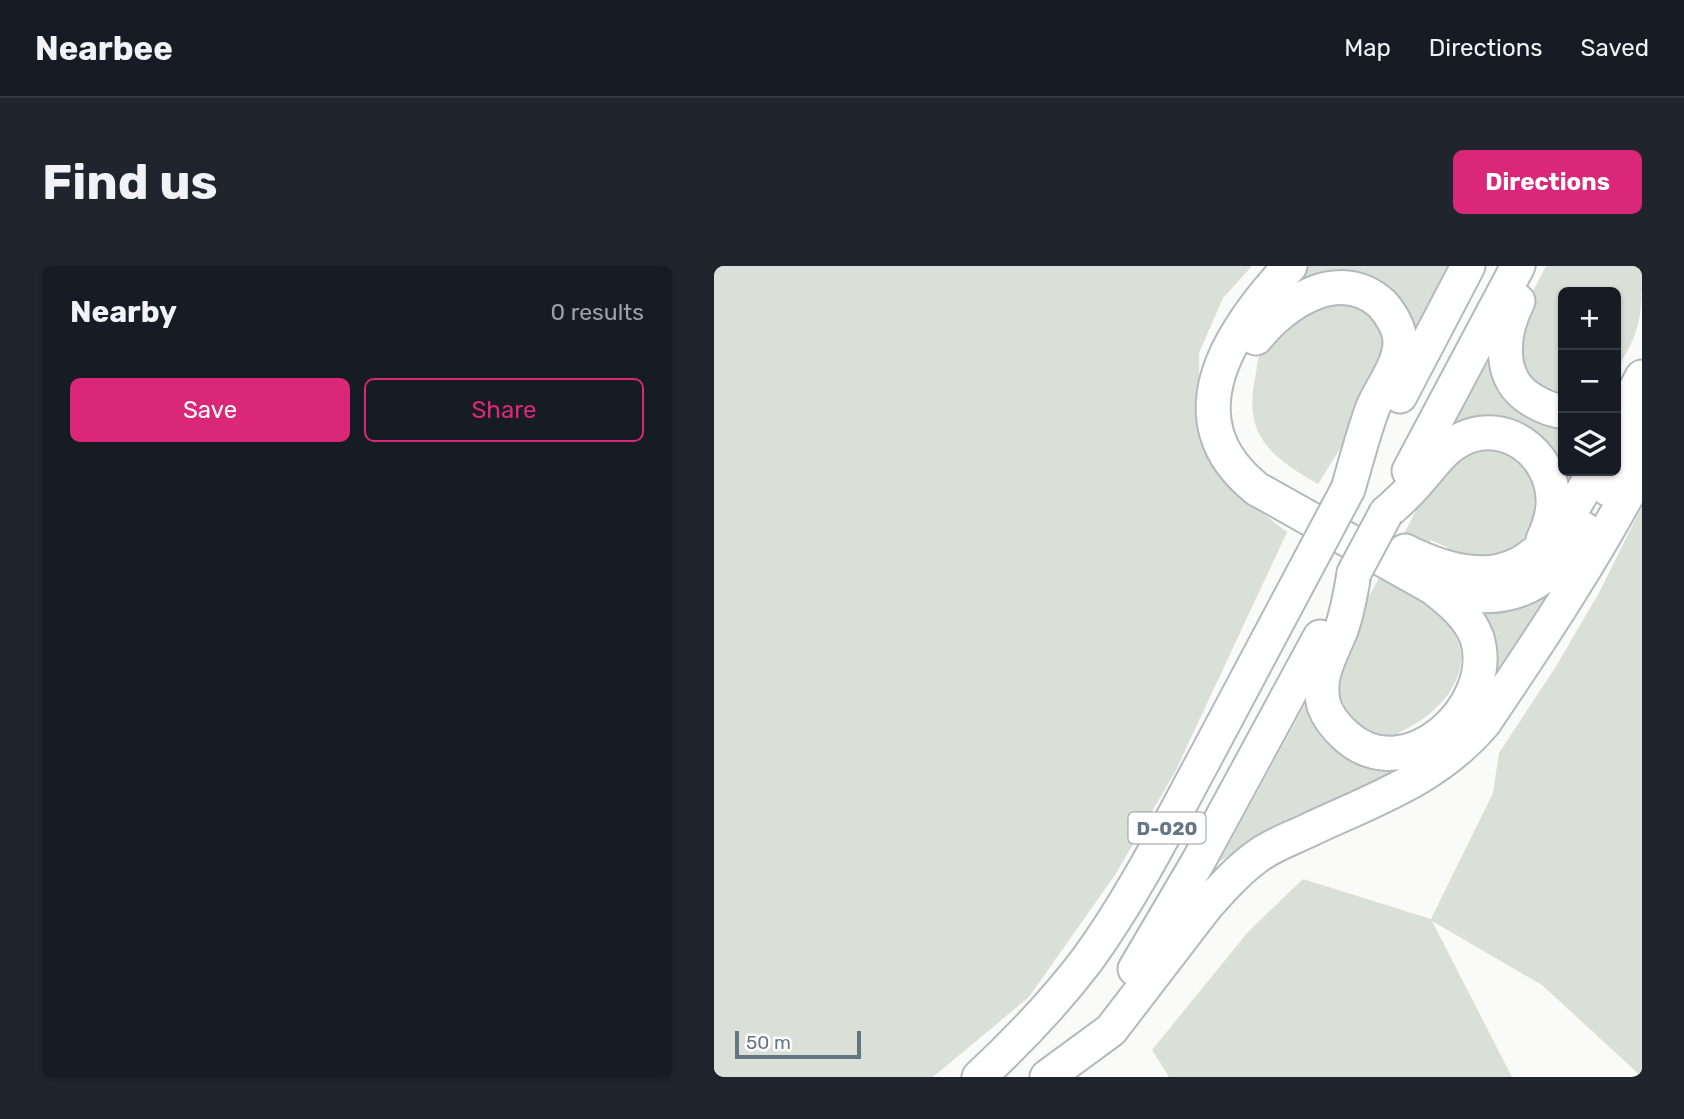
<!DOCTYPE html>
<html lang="en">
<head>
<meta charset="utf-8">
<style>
	body { margin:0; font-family:Rubik,sans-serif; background:#20242c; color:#f1f3f6 }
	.controls { position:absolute; right:21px; top:21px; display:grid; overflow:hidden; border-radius:10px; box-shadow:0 2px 5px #0004 }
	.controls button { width:63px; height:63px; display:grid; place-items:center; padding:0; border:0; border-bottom:2px solid #363941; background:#171b24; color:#f1f3f6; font:35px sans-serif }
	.scale { position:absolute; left:21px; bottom:18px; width:126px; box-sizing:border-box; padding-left:7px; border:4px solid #657683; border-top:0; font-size:19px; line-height:24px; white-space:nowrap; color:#657683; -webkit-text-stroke:5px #fff; paint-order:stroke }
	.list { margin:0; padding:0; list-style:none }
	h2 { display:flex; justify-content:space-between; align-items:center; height:91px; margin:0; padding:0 28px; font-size:30px }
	h2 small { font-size:23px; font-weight:400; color:#9ea1a6 }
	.actions { display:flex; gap:14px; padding:21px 28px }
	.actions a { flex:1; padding:16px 0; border:2px solid #db2777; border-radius:10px; text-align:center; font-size:24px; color:#db2777 }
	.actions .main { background:#db2777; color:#fff }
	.icon { flex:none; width:38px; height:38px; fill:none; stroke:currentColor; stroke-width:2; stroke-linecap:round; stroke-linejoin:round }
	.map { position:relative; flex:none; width:928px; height:811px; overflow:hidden; border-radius:10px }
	header { display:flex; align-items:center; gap:42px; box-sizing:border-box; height:98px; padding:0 35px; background:#171b24; border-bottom:2px solid #363941 }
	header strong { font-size:33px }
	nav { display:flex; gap:38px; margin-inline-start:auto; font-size:24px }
	.intro { display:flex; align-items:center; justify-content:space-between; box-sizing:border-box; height:168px; padding:0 42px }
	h1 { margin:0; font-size:49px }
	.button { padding:18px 32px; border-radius:10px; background:#db2777; color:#fff; font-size:24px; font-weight:700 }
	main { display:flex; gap:42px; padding:0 42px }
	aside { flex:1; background:#171b24; border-radius:10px; box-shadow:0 2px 5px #0004 }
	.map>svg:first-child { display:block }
	.green { fill:#dadfd7 }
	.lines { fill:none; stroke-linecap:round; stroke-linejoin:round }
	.highway-casing { stroke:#b4b9bd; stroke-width:37 }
	.highway { stroke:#fff; stroke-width:33 }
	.highway-bridge-casing { stroke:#b4b9bd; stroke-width:37; stroke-linecap:butt }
	.highway-bridge { stroke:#fff; stroke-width:33 }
	.labels { text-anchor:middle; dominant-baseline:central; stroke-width:7; stroke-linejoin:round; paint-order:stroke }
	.shield { fill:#fff; stroke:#939fa8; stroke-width:2 }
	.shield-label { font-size:19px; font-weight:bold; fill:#657683 }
</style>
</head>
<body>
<header>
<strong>Nearbee</strong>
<nav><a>Map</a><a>Directions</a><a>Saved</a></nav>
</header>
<div class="intro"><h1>Find us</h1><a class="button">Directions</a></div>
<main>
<aside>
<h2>Nearby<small>0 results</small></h2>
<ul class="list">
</ul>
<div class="actions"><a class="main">Save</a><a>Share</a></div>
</aside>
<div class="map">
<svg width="928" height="811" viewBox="0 0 928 811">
	<rect width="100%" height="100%" fill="#fafaf8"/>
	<!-- green -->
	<g class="green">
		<polygon points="0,0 538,0 509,32 485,87 486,163 508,215 573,266 461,506 401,609 315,731 219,811 0,811"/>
		<polygon points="589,0 733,0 699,69 692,52 576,24"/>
		<path d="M832,0H928C928,45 928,67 902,103V26H849V131L829,127L806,106L805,52Z"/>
		<path d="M597,35L653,38L674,74L644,154L604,218C558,191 529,171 541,112C543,104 543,92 547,85C554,73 586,47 597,35Z"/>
		<polygon points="773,97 779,109 849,153 849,205 868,205 850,237 843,205 738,162"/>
		<path d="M760,175C778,182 801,187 813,202C834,227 821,273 792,286C772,295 753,289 733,285V281L716,274L712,283L689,270L719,211Z"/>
		<polygon points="928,240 928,811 828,719 718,655 798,811 455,811 438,784 534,666 589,613 717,653 779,527 785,487 841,402 886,325"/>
		<polygon points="851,307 776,432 756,340"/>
		<path d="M665,312C709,334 775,369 735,427C722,445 704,458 684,467L687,474H664L624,443V387Z"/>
		<polygon points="593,435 696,501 545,570 505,596"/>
	</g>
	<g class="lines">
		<!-- highway casing -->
		<g class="highway-casing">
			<g id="highway">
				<path d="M576,0C517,63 455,153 543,223L718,321C736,335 755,350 763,372C784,441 691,524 632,470C623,462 614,451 610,440C602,411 617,389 627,364C634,345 637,326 640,307"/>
				<path d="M804,35C788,67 782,113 818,134C828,140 838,145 849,145"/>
				<path d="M542,72C571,35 627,0 668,38C677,48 686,63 686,76C686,99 668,120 659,141C649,168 642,196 634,223"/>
				<polyline points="686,130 754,0"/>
				<polyline points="902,162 928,111"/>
				<polyline points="695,205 804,0"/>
				<polyline points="894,223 928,150"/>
				<path d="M672,247C684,236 696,226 706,213C720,198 729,182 748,173C791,152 837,187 839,232C840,247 835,261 829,274"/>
				<path d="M691,285C793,335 832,295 880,205"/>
				<path d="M734,325C799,341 837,317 870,263"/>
				<polyline points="421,703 484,596 606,371"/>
				<path d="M265,811C304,775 341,736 373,694C419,631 454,560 491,492C527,423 564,354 601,285"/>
				<path d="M333,811L397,764L493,639C509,621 527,601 548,587C563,577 581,571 597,563C661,533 722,513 770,457C826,374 882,290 928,201"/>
			</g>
		</g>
		<!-- highway -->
		<use href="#highway" class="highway"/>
		<!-- highway-bridge casing -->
		<g class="highway-bridge-casing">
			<g id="highway-bridge">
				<polyline points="601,285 634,223"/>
				<polyline points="640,307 672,247"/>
			</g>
		</g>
		<!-- highway-bridge -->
		<use href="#highway-bridge" class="highway-bridge"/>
	</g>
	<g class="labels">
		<!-- shield labels -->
		<rect class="shield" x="414.5" y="546.5" width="77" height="31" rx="5"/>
		<g class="shield-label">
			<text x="453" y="562">D-020</text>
		</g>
	</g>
</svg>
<div class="controls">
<button>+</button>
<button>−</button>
<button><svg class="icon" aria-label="layers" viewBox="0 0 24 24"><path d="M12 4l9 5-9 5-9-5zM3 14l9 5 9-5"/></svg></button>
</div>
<div class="scale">50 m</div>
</div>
</main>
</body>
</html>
